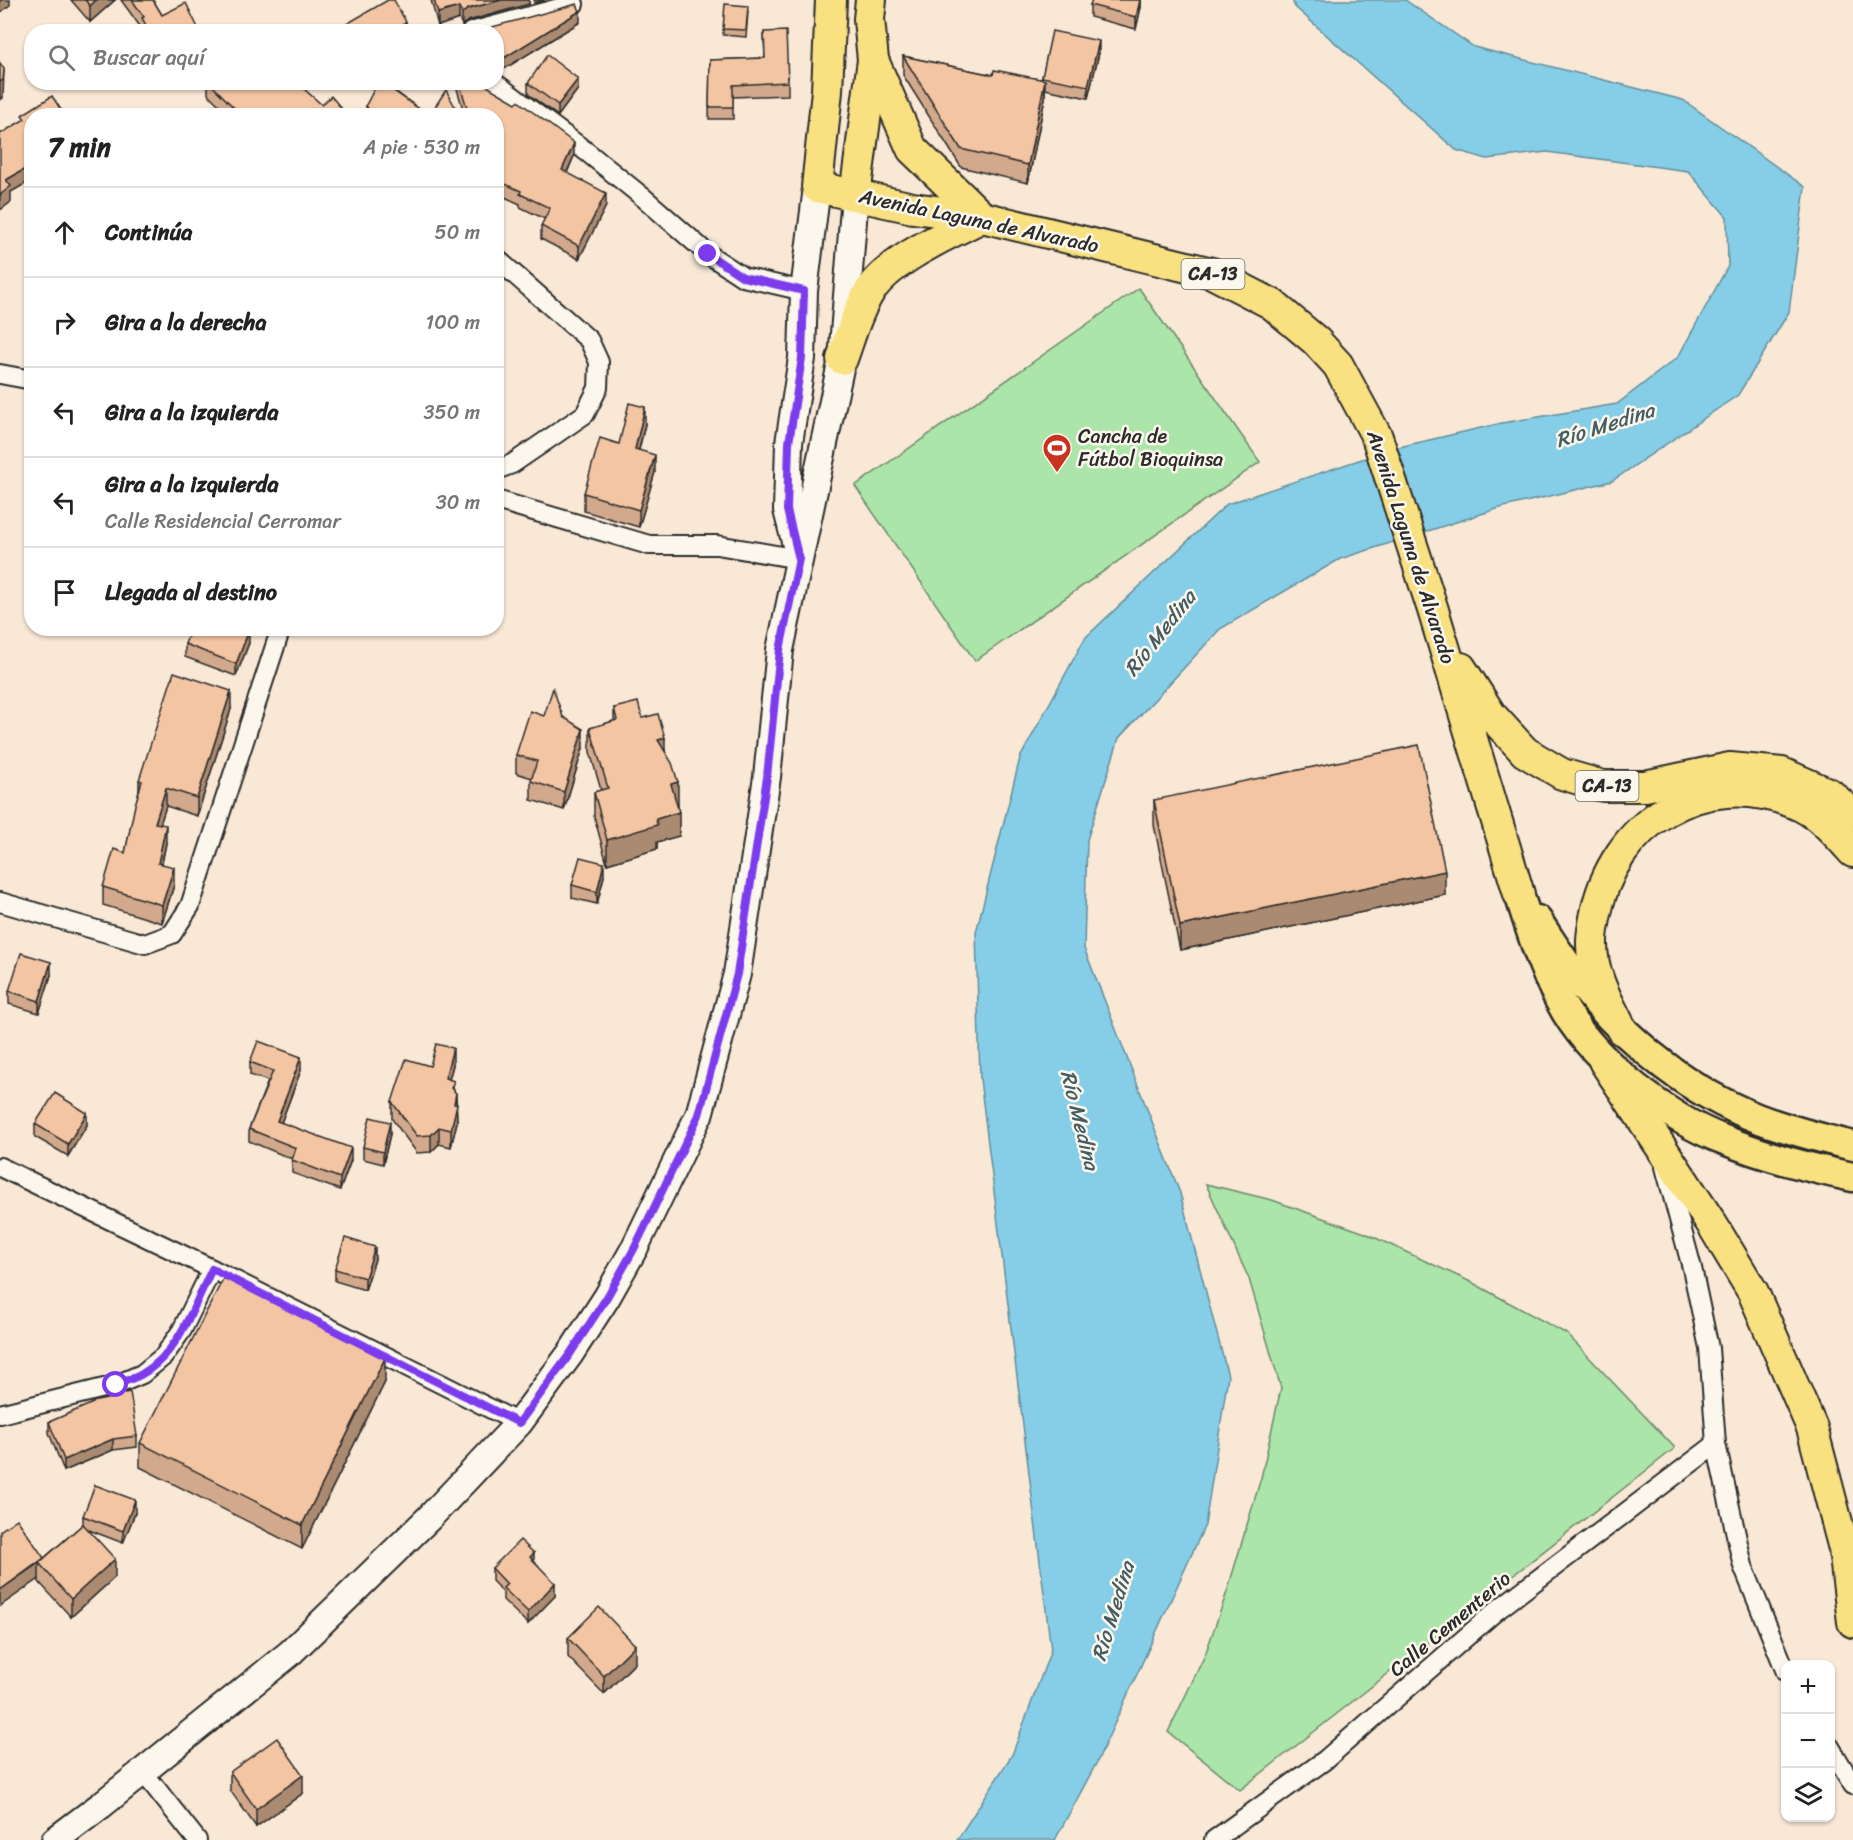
<!DOCTYPE html>
<html lang="es">
<head>
<meta charset="utf-8">
<style>
	body { margin:0; font-family:Sriracha,sans-serif; background:#f2f2f2; color:#222 }
	.controls { position:absolute; right:18px; bottom:18px; display:grid; overflow:hidden; border-radius:12px; box-shadow:0 2px 4px #0004 }
	.controls button { width:54px; height:54px; display:grid; place-items:center; padding:0; border:0; border-bottom:2px solid #e0e0e0; background:#fff; color:#222; font:30px sans-serif }
	.stop { position:absolute; width:18px; height:18px; margin:-14px; border:4px solid #7c3aed; border-radius:50%; background:#fff }
	.stop.end { background:#7c3aed; border-color:#fff; box-shadow:0 2px 6px #0008 }
	.list { margin:0; padding:0; list-style:none }
	h2 { display:flex; justify-content:space-between; align-items:center; height:78px; margin:0; padding:0 24px; font-size:26px }
	h2 small { font-size:20px; font-weight:400; color:#767676 }
	.list li { display:grid; grid-template-columns:39px 1fr auto; gap:18px; align-items:center; box-sizing:border-box; height:90px; padding:0 24px; border-top:2px solid #e0e0e0 }
	.list b { display:block; font-size:22px; white-space:nowrap }
	.list p { margin:0; font-size:20px; white-space:nowrap; color:#767676 }
	.list em { font-size:20px; font-style:normal; color:#767676 }
	.icon { flex:none; width:33px; height:33px; fill:none; stroke:currentColor; stroke-width:2; stroke-linecap:round; stroke-linejoin:round }
	.map { position:relative; flex:none; width:1853px; height:1840px; overflow:hidden }
	.search { position:absolute; background:#fff; box-shadow:0 2px 4px #0004; left:24px; top:24px; width:480px; height:66px; display:flex; align-items:center; gap:15px; box-sizing:border-box; padding:0 21px; border-radius:24px; color:#767676; font-size:22px }
	.panel { position:absolute; background:#fff; box-shadow:0 2px 4px #0004; left:24px; top:108px; width:480px; height:528px; border-radius:24px }
	.map>svg:first-child { display:block }
	.green { fill:#abe5a9; stroke:#6b886a; stroke-width:1.5 }
	.water { fill:#86cee7; stroke:#628d9c; stroke-width:1.5 }
	.lines { fill:none; stroke-linecap:round; stroke-linejoin:round }
	.minor-casing { stroke:#2b2b2b; stroke-width:22 }
	.secondary-casing { stroke:#2b2b2b; stroke-width:30 }
	.primary-casing { stroke:#2b2b2b; stroke-width:33 }
	.trunk-casing { stroke:#2b2b2b; stroke-width:34 }
	.minor { stroke:#fbf7ec; stroke-width:18 }
	.secondary { stroke:#fbf7ec; stroke-width:26 }
	.primary { stroke:#f9e181; stroke-width:28 }
	.trunk { stroke:#f9e181; stroke-width:30 }
	.wall { fill:#d2a98c; stroke:#2b2b2b; stroke-width:1.5 }
	.shaded-wall { fill:#ab8a72; stroke:#2b2b2b; stroke-width:1.5 }
	.building { fill:#f4c5a3; stroke:#2b2b2b; stroke-width:1.5 }
	.route { stroke:#7c3aed; stroke-width:8 }
	.labels { text-anchor:middle; dominant-baseline:central; stroke-width:5; stroke-linejoin:round; paint-order:stroke }
	.shield { fill:#fbf7ec; stroke:#696865; stroke-width:1.5 }
	.shield-label { font-size:18px; font-weight:bold; fill:#2b2b2b }
	.street-label { font-size:20px; fill:#2b2b2b; stroke:#fbf7ec }
	.poi-label { font-size:20px; fill:#2b2b2b; stroke:#fbf7ec; text-anchor:start }
	.water-label { font-size:21px; font-style:italic; fill:#465c63; stroke:#fbf7ec }
</style>
</head>
<body>
<div class="map">
<svg width="1853" height="1840" viewBox="0 0 1853 1840">
	<rect width="100%" height="100%" fill="#f9e8d6"/>
	<filter id="ink" filterUnits="userSpaceOnUse"><feTurbulence type="fractalNoise" baseFrequency=".0167" numOctaves="2"/><feDisplacementMap in="SourceGraphic" scale="12" xChannelSelector="R" yChannelSelector="G"/><feConvolveMatrix kernelMatrix="1 2 1 2 8 2 1 2 1" color-interpolation-filters="sRGB"/></filter>
	<g filter="url(#ink)">
		<!-- green -->
		<g class="green">
			<polygon points="1139,288 1260,462 975,661 855,486"/>
			<polygon points="1206,1184 1272,1200 1365,1233 1473,1283 1567,1334 1675,1448 1240,1790 1168,1732 1205,1655 1227,1592 1261,1478 1281,1388 1249,1279"/>
		</g>
		<!-- water -->
		<polygon class="water" points="1292,0 1405,0 1474,47 1683,100 1805,187 1789,312 1738,395 1612,481 1500,508 1340,559 1220,629 1119,738 1087,840 1084,948 1180,1193 1228,1376 1205,1525 1097,1762 1055,1840 957,1840 1012,1755 1051,1650 980,1079 976,932 1020,758 1085,638 1227,504 1395,448 1502,423 1617,404 1678,357 1728,266 1727,217 1688,171 1547,152 1487,159 1456,150 1295,7"/>
		<g class="lines">
			<!-- minor casing -->
			<g class="minor-casing">
				<g id="minor">
					<polyline points="471,32 574,4"/>
					<polyline points="494,82 587,152 644,198 708,254 743,277 804,291"/>
					<polyline points="496,258 589,340 599,362 598,388 585,414 512,464 496,470"/>
					<polyline points="0,374 32,380"/>
					<polyline points="496,500 649,545 717,545 799,559"/>
					<polyline points="0,902 145,944 172,934 190,906 281,628"/>
					<polyline points="0,1167 212,1269 519,1423"/>
					<polyline points="1665,1167 1692,1268 1709,1348 1716,1444 1743,1566 1786,1672"/>
					<polyline points="0,1414 116,1385 142,1374 164,1356 182,1330 212,1269"/>
					<polyline points="1830,1747 1853,1785"/>
					<polyline points="143,1772 197,1840"/>
					<polyline points="1214,1840 1325,1760 1496,1611 1716,1444"/>
				</g>
			</g>
			<!-- secondary casing -->
			<g class="secondary-casing">
				<g id="secondary">
					<polyline points="798,553 787,510 789,443 802,358 804,291 817,187"/>
					<polyline points="55,1840 100,1806 289,1654 429,1518 519,1423 570,1354 607,1297 634,1249 699,1115 737,974 767,777 780,650 842,359 855,195"/>
				</g>
			</g>
			<!-- primary casing -->
			<g class="primary-casing">
				<g id="primary">
					<path d="M1519,894C1532,934 1544,975 1566,1012C1597,1063 1667,1118 1722,1139C1764,1156 1809,1168 1853,1177"/>
					<path d="M1537,920C1553,944 1568,969 1587,991C1631,1045 1691,1092 1757,1118C1788,1130 1820,1138 1853,1146"/>
				</g>
			</g>
			<!-- trunk casing -->
			<g class="trunk-casing">
				<g id="trunk">
					<polyline points="831,0 827,91 817,187 913,208 982,217 1212,273 1272,304 1316,341 1338,365 1377,437 1433,610 1519,894"/>
					<polyline points="873,60 912,149 982,217"/>
					<polyline points="855,195 873,60 869,19 871,0"/>
					<path d="M842,359C850,337 856,314 868,294C888,260 947,235 982,217"/>
					<polyline points="1461,668 1491,715 1525,752 1562,774 1603,786 1645,786 1730,768 1782,773 1830,794 1853,815"/>
					<path d="M1622,1030C1608,1002 1591,974 1592,941C1592,933 1594,925 1595,918C1612,823 1701,766 1794,803C1818,812 1836,833 1853,852"/>
					<polyline points="1604,1061 1710,1221 1753,1292 1812,1428 1844,1549 1853,1622"/>
				</g>
			</g>
			<!-- minor -->
			<use href="#minor" class="minor"/>
			<!-- secondary -->
			<use href="#secondary" class="secondary"/>
			<!-- primary -->
			<use href="#primary" class="primary"/>
			<!-- trunk -->
			<use href="#trunk" class="trunk"/>
		</g>
		<!-- wall -->
		<g class="wall">
			<polygon points="71,0 115,0 90,22"/>
			<polygon points="121,0 153,0 162,15 200,32 142,32 142,29"/>
			<polygon points="431,0 529,0 529,4 468,21 462,25 459,19 438,26"/>
			<polygon points="1141,0 1141,7 1136,29 1090,17 1090,5"/>
			<polygon points="748,12 746,37 723,35 723,29"/>
			<polygon points="580,22 499,72 496,72 496,32"/>
			<polygon points="764,32 788,82 788,95 733,97 733,119 709,119 710,60 765,58"/>
			<polygon points="1099,53 1088,98 1045,89 1045,98 1028,183 961,167 903,75 903,56 993,75 1042,79 1042,77"/>
			<polygon points="208,82 299,82 297,84 322,105 348,116 230,116 208,94"/>
			<polygon points="455,82 480,82 574,156 567,173 606,206 579,259 541,239 541,226 545,219 520,207 520,204 496,193 496,116 465,116"/>
			<polygon points="528,83 578,89 558,116 528,94"/>
			<polygon points="395,91 429,116 366,116 366,105"/>
			<polygon points="645,424 639,450 655,472 639,527 584,511 584,493 619,444"/>
			<polygon points="249,643 236,676 185,657 185,644"/>
			<polygon points="614,708 642,718 665,750 678,806 679,836 657,842 657,849 607,864 594,816 594,792 601,790 590,752 590,728 614,721"/>
			<polygon points="231,709 197,816 166,806 160,824 166,843 162,864 174,885 162,923 103,905 103,887 125,853 139,790 139,780"/>
			<polygon points="544,716 563,717 583,748 564,810 531,800 531,781 532,778 516,773 516,755"/>
			<polygon points="1154,800 1445,895 1180,950 1154,825"/>
			<polygon points="604,876 597,904 572,898 572,885"/>
			<polygon points="51,975 39,1013 9,1004 9,991"/>
			<polygon points="250,1062 301,1070 281,1123 351,1160 340,1190 292,1173 292,1159 249,1141 249,1129 268,1081 250,1075"/>
			<polygon points="453,1065 449,1079 454,1090 456,1104 457,1122 451,1147 439,1144 431,1152 417,1153 392,1119 392,1102"/>
			<polygon points="35,1124 87,1125 68,1156 35,1137"/>
			<polygon points="390,1134 383,1164 363,1159 363,1147"/>
			<polygon points="375,1259 365,1290 335,1281 335,1269"/>
			<polygon points="385,1382 302,1549 140,1467 140,1443"/>
			<polygon points="49,1422 137,1436 137,1447 113,1450 64,1471 49,1433"/>
			<polygon points="135,1513 123,1543 89,1530 115,1577 71,1617 39,1582 39,1579 0,1531 44,1558 83,1524 83,1516"/>
			<polygon points="534,1561 555,1596 528,1624 503,1600 503,1592 492,1581 492,1568"/>
			<polygon points="568,1638 635,1663 604,1694 568,1657"/>
			<polygon points="230,1772 303,1793 256,1827 230,1790"/>
		</g>
		<!-- shaded-wall -->
		<g class="shaded-wall">
			<polygon points="0,0 10,0 10,5 0,13"/>
			<polygon points="96,0 115,0 90,22 90,6"/>
			<polygon points="501,0 529,0 529,4 468,21 462,25 462,13 468,9"/>
			<polygon points="534,0 545,0 534,3"/>
			<polygon points="1140,0 1141,0 1141,7 1136,29 1136,17"/>
			<polygon points="459,7 459,19 438,26 438,13"/>
			<polygon points="580,11 580,22 499,72 499,61"/>
			<polygon points="406,22 406,32 391,32"/>
			<polygon points="1099,41 1099,53 1088,98 1088,86"/>
			<polygon points="4,69 3,98 0,100 0,82"/>
			<polygon points="578,79 578,89 558,116 558,105"/>
			<polygon points="1045,80 1045,98 1028,183 1028,165"/>
			<polygon points="574,143 574,156 562,183 562,170"/>
			<polygon points="32,165 32,180 11,192 11,202 0,210 0,195 6,180"/>
			<polygon points="606,193 606,206 579,259 579,246"/>
			<polygon points="645,407 645,424 635,466 635,449"/>
			<polygon points="655,455 655,472 639,527 639,510"/>
			<polygon points="249,630 249,643 236,676 236,664"/>
			<polygon points="231,691 231,709 197,816 197,798"/>
			<polygon points="583,729 583,748 564,810 564,792"/>
			<polygon points="665,738 665,762 658,740"/>
			<polygon points="678,782 678,806 671,809 671,784"/>
			<polygon points="166,788 166,806 155,840 155,823"/>
			<polygon points="679,812 679,836 657,842 657,849 607,864 607,840 656,819"/>
			<polygon points="166,825 166,843 158,880 158,863"/>
			<polygon points="604,863 604,876 597,904 597,892"/>
			<polygon points="174,867 174,885 162,923 162,905"/>
			<polygon points="1445,871 1445,895 1180,950 1180,926"/>
			<polygon points="51,962 51,975 39,1013 39,1001"/>
			<polygon points="453,1048 453,1065 445,1095 445,1078"/>
			<polygon points="301,1057 301,1070 277,1133 277,1121"/>
			<polygon points="456,1093 457,1122 451,1147 451,1130 454,1104"/>
			<polygon points="87,1113 87,1125 68,1156 68,1144"/>
			<polygon points="390,1122 390,1134 383,1164 383,1152"/>
			<polygon points="439,1127 439,1144 431,1152 431,1135"/>
			<polygon points="351,1148 351,1160 340,1190 340,1178"/>
			<polygon points="375,1247 375,1259 365,1290 365,1278"/>
			<polygon points="385,1358 385,1382 302,1549 302,1525"/>
			<polygon points="113,1439 113,1450 64,1471 64,1460"/>
			<polygon points="135,1500 135,1513 123,1543 123,1531"/>
			<polygon points="534,1553 534,1566 530,1557"/>
			<polygon points="115,1559 115,1577 71,1617 71,1599"/>
			<polygon points="39,1563 39,1579 0,1606 0,1590"/>
			<polygon points="555,1583 555,1596 528,1624 528,1612"/>
			<polygon points="635,1645 635,1663 604,1694 604,1676"/>
			<polygon points="303,1775 303,1793 256,1827 256,1809"/>
		</g>
		<!-- building -->
		<g class="building">
			<polygon points="85,0 96,0 90,6"/>
			<polygon points="132,0 153,0 162,15 186,3 200,32 150,32 142,18 144,17"/>
			<polygon points="388,0 394,0 406,22 391,32 325,32 335,25 338,29"/>
			<polygon points="434,0 501,0 468,9 462,13 459,7 438,13"/>
			<polygon points="1092,0 1140,0 1136,17 1090,5"/>
			<polygon points="577,4 580,11 499,61 496,61 496,32 474,32"/>
			<polygon points="725,4 748,6 746,30 723,29"/>
			<polygon points="786,31 788,82 733,85 733,107 709,107 710,60 765,58 764,32"/>
			<polygon points="1052,31 1099,41 1088,86 1042,77"/>
			<polygon points="547,55 578,79 558,105 528,83"/>
			<polygon points="903,56 993,75 994,70 1045,80 1028,165 961,149"/>
			<polygon points="0,63 4,69 3,80 0,82"/>
			<polygon points="209,82 296,82 322,105 331,96 348,116 242,116"/>
			<polygon points="378,82 383,82 395,89 394,91 429,116 372,116 366,105"/>
			<polygon points="459,82 480,82 516,103 518,101 574,143 562,170 606,193 579,246 541,226 550,208 520,194 521,191 496,180 496,116 465,116 469,114"/>
			<polygon points="446,90 460,116 429,116"/>
			<polygon points="52,96 65,116 32,116 32,165 6,180 11,186 0,195 0,134 25,119 22,115"/>
			<polygon points="159,111 164,116 154,116"/>
			<polygon points="629,403 645,407 635,449 655,455 639,510 584,493 600,438 619,444"/>
			<polygon points="191,628 245,628 249,630 236,664 185,644"/>
			<polygon points="174,672 231,691 197,798 166,788 155,823 166,825 158,863 174,867 162,905 103,887 114,849 125,853 135,805 142,781 139,780"/>
			<polygon points="553,688 563,717 583,729 564,792 531,781 537,761 516,755 530,711 544,716"/>
			<polygon points="638,702 642,718 658,714 665,738 658,740 672,763 678,782 671,784 679,812 656,819 657,825 607,840 594,792 608,788 590,728 617,720 614,708"/>
			<polygon points="1419,745 1445,871 1180,926 1154,800"/>
			<polygon points="580,857 604,863 597,892 572,885"/>
			<polygon points="21,953 51,962 39,1001 9,991"/>
			<polygon points="258,1041 301,1057 277,1121 351,1148 340,1178 292,1160 296,1148 249,1129 273,1071 250,1062"/>
			<polygon points="436,1044 453,1048 445,1078 454,1081 451,1088 456,1093 454,1104 457,1104 451,1130 439,1127 431,1135 417,1136 392,1102 406,1059 430,1066"/>
			<polygon points="55,1093 87,1113 68,1144 35,1124"/>
			<polygon points="370,1117 390,1122 383,1152 363,1147"/>
			<polygon points="345,1238 375,1247 365,1278 335,1269"/>
			<polygon points="224,1277 385,1358 302,1525 140,1443"/>
			<polygon points="130,1392 137,1436 113,1439 64,1460 49,1422 93,1403 92,1402 112,1398 112,1395"/>
			<polygon points="95,1485 135,1500 123,1531 83,1516"/>
			<polygon points="17,1519 44,1558 0,1590 0,1531"/>
			<polygon points="83,1524 115,1559 71,1599 39,1563"/>
			<polygon points="520,1540 534,1553 530,1557 555,1583 528,1612 503,1588 507,1584 492,1568"/>
			<polygon points="599,1607 635,1645 604,1676 568,1638"/>
			<polygon points="277,1738 303,1775 256,1809 230,1772"/>
		</g>
	</g>
	<g class="lines" filter="url(#ink)">
		<!-- route -->
		<path class="route" d="M116,1385C124,1381 134,1379 142,1374C179,1353 194,1305 212,1269L519,1423L570,1354L607,1297L634,1249L699,1115L737,974L767,777L780,650L799,559L787,510L789,443L802,358L804,291L743,277L708,254"/>
	</g>
	<!-- icons -->
	<defs>
		<g id="stadium-pin" transform="scale(1.5)"><path d="M0 17L-7.5 6A9.5 9.5 0 1 1 7.5 6Z" fill="#c8321e" stroke="#fbf7ec"/><path d="M0-5a6.5 5 0 1 0 0 10a6.5 5 0 1 0 0-10ZM-3.5-1.8h7v3.6h-7Z" fill="#fff"/></g>
	</defs>
	<g fill-rule="evenodd">
		<use href="#stadium-pin" x="1057" y="448"/>
	</g>
	<g class="labels">
		<!-- shield labels -->
		<g class="shield">
			<rect x="1181.5" y="259" width="63" height="30" rx="4.5"/>
			<rect x="1575.5" y="771" width="63" height="30" rx="4.5"/>
		</g>
		<g class="shield-label">
			<text x="1213" y="274">CA-13</text>
			<text x="1607" y="786">CA-13</text>
		</g>
		<!-- street labels -->
		<g class="street-label">
			<text transform="translate(979 221) rotate(12)">Avenida Laguna de Alvarado</text>
			<text transform="translate(1411 547) rotate(72)">Avenida Laguna de Alvarado</text>
			<text transform="translate(1450 1624) rotate(-40)">Calle Cementerio</text>
		</g>
		<!-- poi labels -->
		<g class="poi-label">
			<text x="1078" y="436">Cancha de<tspan x="1078" dy="23">Fútbol Bioquinsa</tspan></text>
		</g>
		<!-- water labels -->
		<g class="water-label">
			<text transform="translate(1605 425) rotate(-18)">Río Medina</text>
			<text transform="translate(1160 633) rotate(-52)">Río Medina</text>
			<text transform="translate(1080 1120) rotate(76)">Río Medina</text>
			<text transform="translate(1113 1611) rotate(-73)">Río Medina</text>
		</g>
	</g>
</svg>
<div class="controls">
<button>+</button>
<button>−</button>
<button><svg class="icon" aria-label="layers" viewBox="0 0 24 24"><path d="M12 4l9 5-9 5-9-5zM3 14l9 5 9-5"/></svg></button>
</div>
<div class="stop" style="left:116px;top:1385px"></div>
<div class="stop end" style="left:708px;top:254px"></div>
<div class="search"><svg class="icon" aria-label="search" viewBox="0 0 24 24"><circle cx="10" cy="10" r="6"/><path d="M15 15l6 6"/></svg>Buscar aquí</div>
<section class="panel">
<h2>7 min<small>A pie · 530 m</small></h2>
<ul class="list">
<li><svg class="icon" aria-label="ahead" viewBox="0 0 24 24"><path d="M12 20V5M6 11l6-6 6 6"/></svg><div><b>Continúa</b></div><em>50 m</em></li>
<li><svg class="icon" aria-label="right" viewBox="0 0 24 24"><path d="M7 20v-9h11M14 6l5 5-5 5"/></svg><div><b>Gira a la derecha</b></div><em>100 m</em></li>
<li><svg class="icon" aria-label="left" viewBox="0 0 24 24"><path d="M17 20v-9H6M10 6l-5 5 5 5"/></svg><div><b>Gira a la izquierda</b></div><em>350 m</em></li>
<li><svg class="icon" aria-label="left" viewBox="0 0 24 24"><path d="M17 20v-9H6M10 6l-5 5 5 5"/></svg><div><b>Gira a la izquierda</b><p>Calle Residencial Cerromar</p></div><em>30 m</em></li>
<li><svg class="icon" aria-label="arrive" viewBox="0 0 24 24"><path d="M6 21V4h12l-3 4 3 4H6"/></svg><div><b>Llegada al destino</b></div></li>
</ul>
</section>
</div>
</body>
</html>
